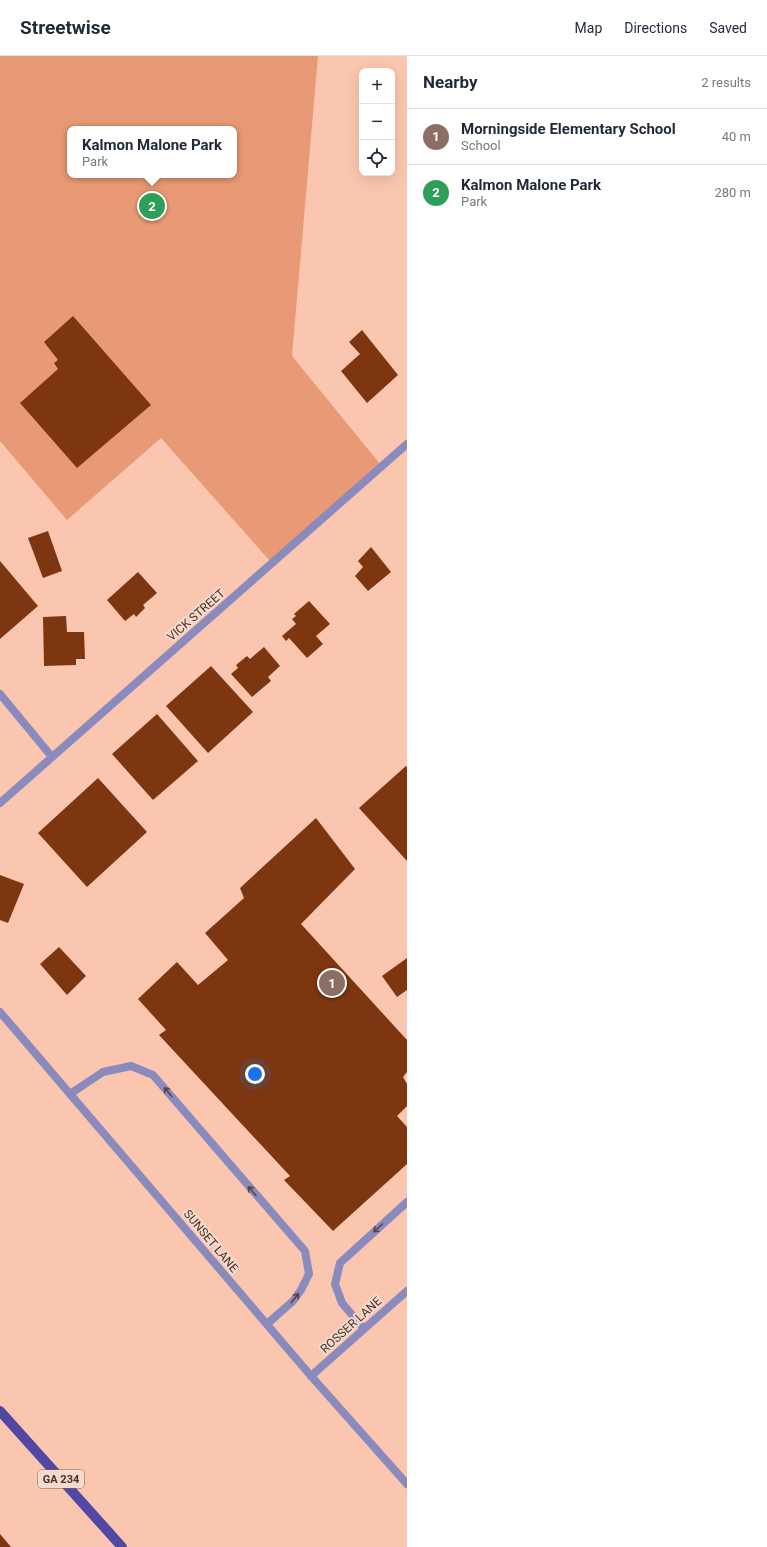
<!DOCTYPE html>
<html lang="en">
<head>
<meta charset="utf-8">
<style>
	body { margin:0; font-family:Roboto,sans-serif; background:#f6f6f7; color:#1f2937 }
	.controls { position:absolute; right:12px; top:12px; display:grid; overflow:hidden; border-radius:8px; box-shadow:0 4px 16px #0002 }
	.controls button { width:36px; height:36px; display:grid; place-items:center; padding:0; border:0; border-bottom:1px solid #e0e1e3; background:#fff; color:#1f2937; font:20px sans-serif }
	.you { position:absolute; left:255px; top:1018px; width:14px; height:14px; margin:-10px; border:3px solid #fff; border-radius:50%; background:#1a73e8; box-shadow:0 0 0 6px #1a73e833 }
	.badge { display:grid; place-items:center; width:26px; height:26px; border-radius:50%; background:#7c3aed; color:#fff; font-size:13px; font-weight:700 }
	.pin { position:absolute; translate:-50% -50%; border:2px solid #fff; box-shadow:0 1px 4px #0006 }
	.popup { position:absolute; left:67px; top:70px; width:170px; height:52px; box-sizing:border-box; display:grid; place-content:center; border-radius:8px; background:#fff; filter:drop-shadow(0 1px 3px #0005); font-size:13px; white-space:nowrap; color:#747a83 }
	.popup b { font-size:15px; color:#1f2937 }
	.popup::after { content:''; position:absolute; left:50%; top:100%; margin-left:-8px; border:8px solid transparent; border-top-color:#fff }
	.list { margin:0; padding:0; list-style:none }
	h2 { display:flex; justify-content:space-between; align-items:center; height:52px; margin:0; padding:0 16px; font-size:17px }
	h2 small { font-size:13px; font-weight:400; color:#747a83 }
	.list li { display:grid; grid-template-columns:26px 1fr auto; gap:12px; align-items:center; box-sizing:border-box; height:56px; padding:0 16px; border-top:1px solid #e0e1e3 }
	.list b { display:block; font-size:15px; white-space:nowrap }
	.list p { margin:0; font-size:13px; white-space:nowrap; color:#747a83 }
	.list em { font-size:13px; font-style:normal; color:#747a83 }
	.icon { flex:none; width:22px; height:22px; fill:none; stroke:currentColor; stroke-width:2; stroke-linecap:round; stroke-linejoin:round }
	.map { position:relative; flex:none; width:407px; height:1491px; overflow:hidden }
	header { display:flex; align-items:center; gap:24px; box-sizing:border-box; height:56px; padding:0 20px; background:#fff; border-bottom:1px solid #e0e1e3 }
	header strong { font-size:19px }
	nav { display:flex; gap:22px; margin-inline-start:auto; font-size:14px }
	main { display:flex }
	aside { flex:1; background:#fff }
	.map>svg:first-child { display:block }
	.green { fill:#e89975; fill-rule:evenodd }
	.building { fill:#7d3610 }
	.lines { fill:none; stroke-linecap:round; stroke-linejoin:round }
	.service { stroke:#8a8abd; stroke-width:8 }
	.minor { stroke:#8a8abd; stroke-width:8 }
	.primary { stroke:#5347a4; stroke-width:10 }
	.oneway { stroke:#584445 }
	.labels { text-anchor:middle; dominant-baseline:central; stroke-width:4; stroke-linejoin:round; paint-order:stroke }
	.shield { fill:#f5dace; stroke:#7f6459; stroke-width:1 }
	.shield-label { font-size:11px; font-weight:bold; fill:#4c3227 }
	.street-label { font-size:12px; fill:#4c3227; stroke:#f5dace }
</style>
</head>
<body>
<header>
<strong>Streetwise</strong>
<nav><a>Map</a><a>Directions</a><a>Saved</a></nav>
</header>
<main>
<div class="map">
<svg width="407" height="1491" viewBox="0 0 407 1491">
	<rect width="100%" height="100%" fill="#fbc6af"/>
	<!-- green -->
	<path class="green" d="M0,0H318L292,300L380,408L270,505L161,382L67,464L0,385ZM70,73H234V119H70Z"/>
	<!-- building -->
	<g class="building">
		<polygon points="73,260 151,349 77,412 20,347 58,313 54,307 58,304 44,286"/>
		<polygon points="362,274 398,319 367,347 341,315 360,298 349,286"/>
		<polygon points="48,475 62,515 43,522 28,482"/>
		<polygon points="371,491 391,516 368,535 355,520 363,511 358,505"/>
		<polygon points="0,505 38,550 0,583"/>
		<polygon points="138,516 157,537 143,549 145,552 136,561 134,558 125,565 107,544"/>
		<polygon points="309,545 330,568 316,580 323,588 307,602 289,582 286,585 282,580 296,568 292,563 296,560 294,558"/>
		<polygon points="66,560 67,576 84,576 85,603 76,603 76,609 44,610 43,561"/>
		<polygon points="264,591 280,610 268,621 271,625 252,641 231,618 238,612 236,609 247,600 250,603"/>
		<polygon points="211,610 253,656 208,697 166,650"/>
		<polygon points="157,658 198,705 153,744 112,698"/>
		<polygon points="406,710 407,711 407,805 359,752"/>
		<polygon points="98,722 147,776 87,831 38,777"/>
		<polygon points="316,762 355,813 301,868 407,984 407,1016 403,1021 407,1028 407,1050 397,1060 407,1071 407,1108 333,1175 284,1124 290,1120 159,979 166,974 138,943 177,906 198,929 228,904 205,877 244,842 240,832"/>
		<polygon points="0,819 24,828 8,867 0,864"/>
		<polygon points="59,891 86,920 67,939 40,908"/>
		<polygon points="407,902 407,934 397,941 382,920"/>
		<polygon points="0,1478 11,1491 0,1491"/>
	</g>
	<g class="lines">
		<!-- service -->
		<g class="service">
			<polyline points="70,1038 103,1016 131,1010 153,1019 305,1195 309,1218 301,1234 293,1245 267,1268"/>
			<polyline points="364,1273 342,1247 335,1228 340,1207 407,1146"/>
		</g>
		<!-- minor -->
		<g class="minor">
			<polyline points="0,638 52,701"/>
			<polyline points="0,747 407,388"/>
			<polyline points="0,956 311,1320 407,1428"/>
			<polyline points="311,1320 407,1235"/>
		</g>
		<!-- primary -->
		<polyline class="primary" points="0,1355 122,1491"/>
	</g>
	<!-- one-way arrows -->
	<defs><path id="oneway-shaft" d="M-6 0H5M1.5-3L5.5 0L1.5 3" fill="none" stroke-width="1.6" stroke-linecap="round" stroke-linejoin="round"/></defs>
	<g class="oneway">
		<use href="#oneway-shaft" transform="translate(168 1036) rotate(-130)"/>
		<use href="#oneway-shaft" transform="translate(252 1135) rotate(-131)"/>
		<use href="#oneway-shaft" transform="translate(378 1172) rotate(138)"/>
		<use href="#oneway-shaft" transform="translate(295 1242) rotate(-51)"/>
	</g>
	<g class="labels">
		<!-- shield labels -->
		<rect class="shield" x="38" y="1414" width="46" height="18" rx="3"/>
		<g class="shield-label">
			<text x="61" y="1423">GA 234</text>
		</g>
		<!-- street labels -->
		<g class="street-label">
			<text transform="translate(196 559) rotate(-41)">VICK STREET</text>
			<text transform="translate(211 1185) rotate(50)">SUNSET LANE</text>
			<text transform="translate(351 1269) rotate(-42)">ROSSER LANE</text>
		</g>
	</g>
</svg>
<div class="controls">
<button>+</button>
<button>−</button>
<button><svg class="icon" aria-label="locate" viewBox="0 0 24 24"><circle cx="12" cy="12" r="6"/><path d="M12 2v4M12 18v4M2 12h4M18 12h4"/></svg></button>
</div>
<div class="you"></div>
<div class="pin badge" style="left:332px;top:927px;background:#8d6e63">1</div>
<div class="pin badge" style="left:152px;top:150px;background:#2e9e5b">2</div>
<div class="popup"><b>Kalmon Malone Park</b>Park</div>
</div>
<aside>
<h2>Nearby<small>2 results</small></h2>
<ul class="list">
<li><span class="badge" style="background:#8d6e63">1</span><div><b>Morningside Elementary School</b><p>School</p></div><em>40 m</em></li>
<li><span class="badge" style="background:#2e9e5b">2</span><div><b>Kalmon Malone Park</b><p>Park</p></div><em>280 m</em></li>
</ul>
</aside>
</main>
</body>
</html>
